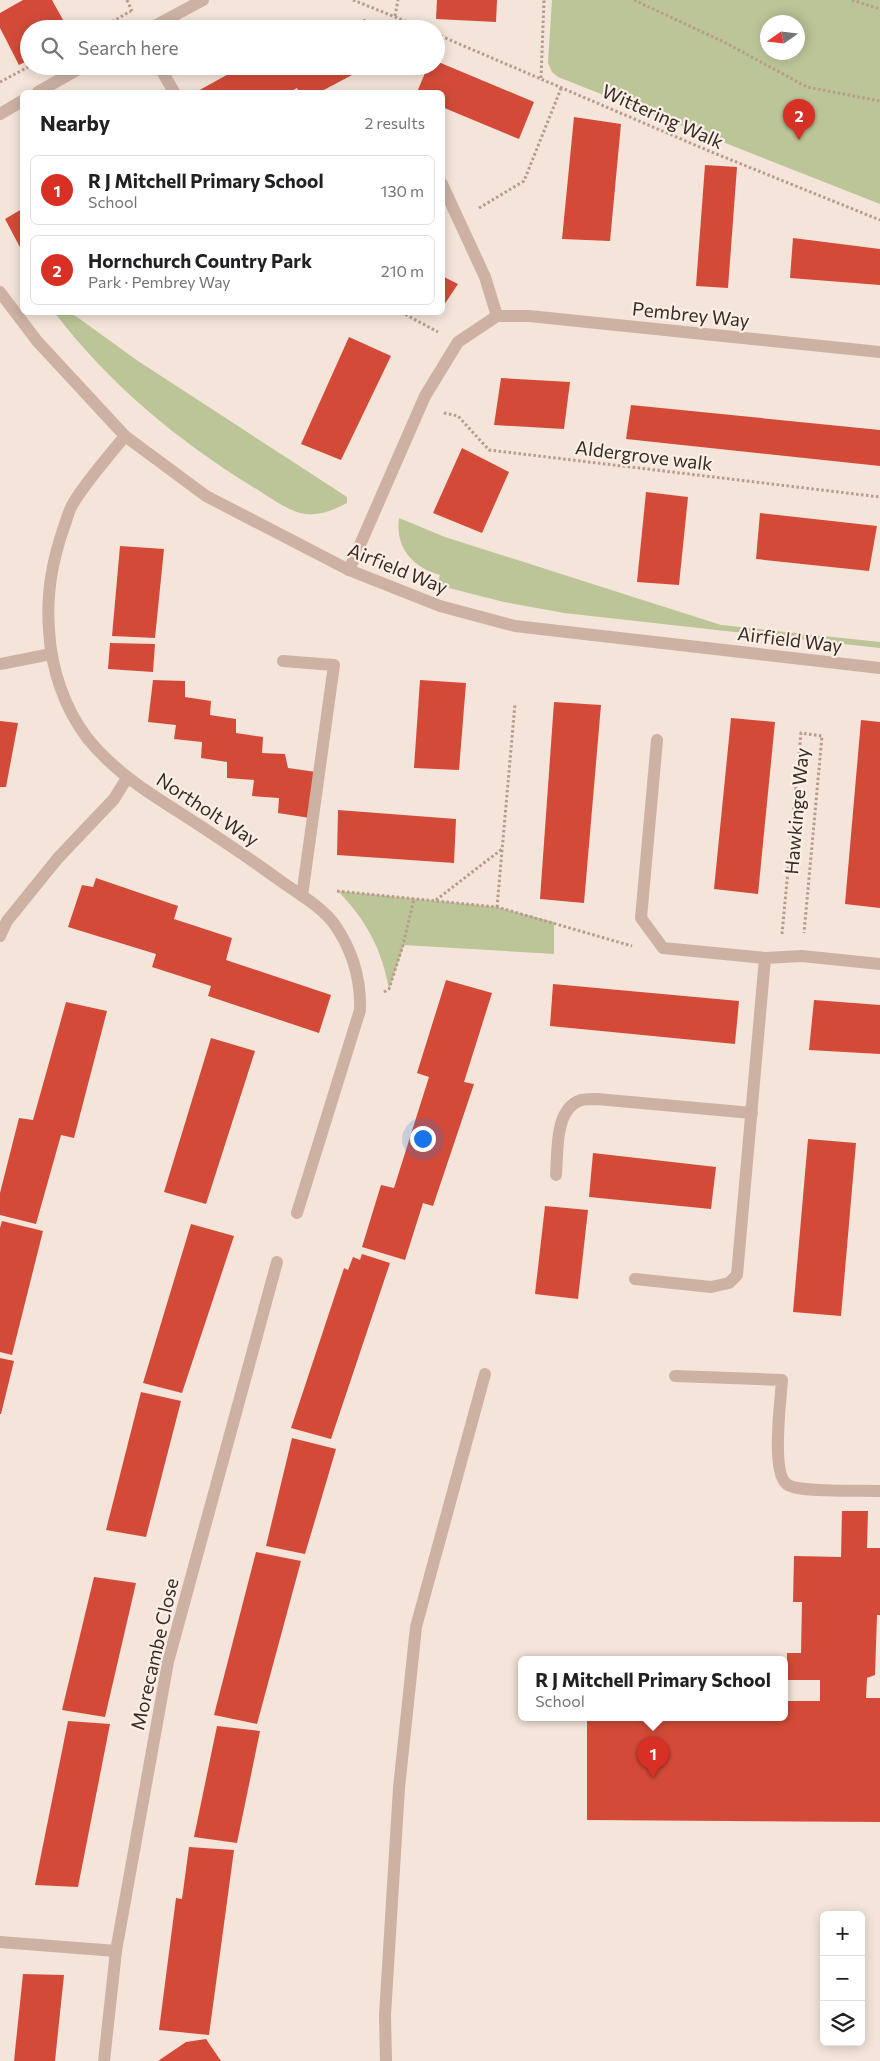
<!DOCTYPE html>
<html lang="en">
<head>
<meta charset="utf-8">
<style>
	body { margin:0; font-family:Commissioner,sans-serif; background:#f6f6f6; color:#202124 }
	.controls { position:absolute; right:15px; bottom:15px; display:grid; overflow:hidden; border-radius:8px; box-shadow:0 2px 12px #0003 }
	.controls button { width:45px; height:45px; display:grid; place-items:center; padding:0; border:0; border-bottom:1px solid #e0e0e0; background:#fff; color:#202124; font:25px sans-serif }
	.compass { position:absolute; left:760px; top:15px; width:45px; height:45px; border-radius:50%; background:#fff; box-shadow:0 2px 12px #0003; rotate:256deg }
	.you { position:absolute; left:422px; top:1138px; width:18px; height:18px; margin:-12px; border:4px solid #fff; border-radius:50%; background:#1a73e8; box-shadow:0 0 0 8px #1a73e833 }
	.badge { display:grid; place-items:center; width:32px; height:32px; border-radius:50%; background:#d93025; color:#fff; font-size:16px; font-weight:700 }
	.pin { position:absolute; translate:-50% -41px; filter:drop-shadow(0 1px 2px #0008) }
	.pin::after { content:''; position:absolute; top:26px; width:18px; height:15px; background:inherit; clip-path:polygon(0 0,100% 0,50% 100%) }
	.popup { position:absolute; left:518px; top:1656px; width:270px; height:65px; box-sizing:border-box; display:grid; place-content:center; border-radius:8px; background:#fff; filter:drop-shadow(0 1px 4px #0005); font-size:16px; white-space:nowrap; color:#757577 }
	.popup b { font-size:19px; color:#202124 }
	.popup::after { content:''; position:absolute; left:50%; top:100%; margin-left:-10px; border:10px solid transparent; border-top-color:#fff }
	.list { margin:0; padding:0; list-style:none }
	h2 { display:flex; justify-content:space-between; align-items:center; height:65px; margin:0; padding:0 20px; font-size:21px }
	h2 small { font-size:16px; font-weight:400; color:#757577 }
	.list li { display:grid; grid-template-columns:32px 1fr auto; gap:15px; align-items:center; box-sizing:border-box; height:70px; margin:0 10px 10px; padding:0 10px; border:1px solid #e0e0e0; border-radius:8px }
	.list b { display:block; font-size:19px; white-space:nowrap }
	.list p { margin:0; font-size:16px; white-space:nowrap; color:#757577 }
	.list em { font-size:16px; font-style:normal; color:#757577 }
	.icon { flex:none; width:28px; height:28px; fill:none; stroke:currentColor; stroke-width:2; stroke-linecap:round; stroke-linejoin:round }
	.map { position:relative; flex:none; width:880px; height:2061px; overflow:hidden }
	.search { position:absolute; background:#fff; box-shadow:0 2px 12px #0003; left:20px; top:20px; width:425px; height:55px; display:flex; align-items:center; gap:12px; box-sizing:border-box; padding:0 18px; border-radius:28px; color:#757577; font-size:19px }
	.panel { position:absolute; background:#fff; box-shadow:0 2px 12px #0003; left:20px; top:90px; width:425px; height:225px; border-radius:8px }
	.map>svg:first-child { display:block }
	.green { fill:#bbc597; fill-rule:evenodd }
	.building { fill:#d34b38 }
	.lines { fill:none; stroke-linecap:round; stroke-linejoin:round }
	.path { stroke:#b99b8e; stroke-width:3; stroke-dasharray:2.5 2.5; stroke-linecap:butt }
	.service { stroke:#cdb2a4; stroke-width:12 }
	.minor { stroke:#cdb2a4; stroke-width:12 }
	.tertiary { stroke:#cdb2a4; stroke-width:12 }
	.labels { text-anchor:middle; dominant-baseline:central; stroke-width:4.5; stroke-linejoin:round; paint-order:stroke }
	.street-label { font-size:19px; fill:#382a26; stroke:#fbefe6 }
</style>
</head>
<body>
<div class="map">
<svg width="880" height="2061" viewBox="0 0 880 2061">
	<rect width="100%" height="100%" fill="#f4e4d9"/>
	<!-- green -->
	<g class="green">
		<path d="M552,0H880V204L558,77L552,72L548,63ZM768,22H798V52H768Z"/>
		<path d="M55,313H70L77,317L138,361L347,497V503C332,511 317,517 300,513C283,508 268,496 253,487C178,441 108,383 55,313Z"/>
		<path d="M399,518L445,537L721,625L880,642V648L564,613L504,602L437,585L440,575C412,567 395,547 399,518Z"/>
		<path d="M338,891L497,907L554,922V954L404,945L389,989C382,949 366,920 338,891Z"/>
	</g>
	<!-- building -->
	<g class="building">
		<polygon points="23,0 52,0 68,29 29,29 29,60 19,65 0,28 0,13"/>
		<polygon points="437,0 497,0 496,22 436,19"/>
		<polygon points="365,19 370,29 344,29"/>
		<polygon points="436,61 534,102 519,139 442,107 442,92 417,92 428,66 436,66"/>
		<polygon points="243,66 369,66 320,92 299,92 297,88 290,92 196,92"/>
		<polygon points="574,117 621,124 610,241 562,239"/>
		<polygon points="705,165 737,167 728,288 696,286"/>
		<polygon points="22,209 22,251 5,219"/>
		<polygon points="793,238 880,249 880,285 790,278"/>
		<polygon points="442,276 458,284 442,308"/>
		<polygon points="349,337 391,356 341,460 301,444"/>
		<polygon points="501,378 570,382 564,429 494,425"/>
		<polygon points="631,405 880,430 880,466 626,439"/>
		<polygon points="462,448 509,472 482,533 433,513"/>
		<polygon points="646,492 688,497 679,585 637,582"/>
		<polygon points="760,513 877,526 869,571 756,559"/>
		<polygon points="120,546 164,549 155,638 112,636"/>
		<polygon points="110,643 155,644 153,672 108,669"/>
		<polygon points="153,680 185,681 185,697 211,701 210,715 236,719 236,733 263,737 262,753 285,754 288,768 316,772 310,818 278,813 279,798 252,796 254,780 227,778 227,762 201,758 202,742 174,739 176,725 148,722"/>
		<polygon points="420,680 466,683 459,770 414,768"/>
		<polygon points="554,702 601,705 584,903 540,899"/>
		<polygon points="731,718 775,722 758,894 714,889"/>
		<polygon points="861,720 880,722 880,908 845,904"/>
		<polygon points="0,721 18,723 6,787 0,787"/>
		<polygon points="338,810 456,819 454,863 337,855"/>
		<polygon points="96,878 178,906 174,919 232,938 226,960 331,995 319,1033 208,996 211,986 152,967 156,954 68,927 82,885 93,887"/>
		<polygon points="446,980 492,993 464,1082 474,1084 433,1206 423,1203 405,1260 362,1247 381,1185 394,1188 429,1077 417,1073"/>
		<polygon points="553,984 739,1001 735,1044 550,1026"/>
		<polygon points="814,1000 880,1005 880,1054 809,1050"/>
		<polygon points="66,1002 107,1011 74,1138 61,1135 36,1224 0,1215 0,1193 19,1118 33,1120"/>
		<polygon points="211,1038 255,1051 206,1204 164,1192"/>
		<polygon points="808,1139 856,1143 841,1316 793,1312"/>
		<polygon points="593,1153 716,1167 711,1209 589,1197"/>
		<polygon points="545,1206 588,1210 578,1299 535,1294"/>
		<polygon points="2,1221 43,1231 12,1355 0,1352 0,1228"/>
		<polygon points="191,1224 234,1236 182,1393 143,1383"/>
		<polygon points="362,1254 390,1263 331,1439 291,1428 344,1268 348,1270 353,1257 360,1260"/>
		<polygon points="0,1358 14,1361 1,1414 0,1414"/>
		<polygon points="141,1392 181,1401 146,1537 106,1530"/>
		<polygon points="292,1438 336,1449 305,1554 266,1546"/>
		<polygon points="842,1511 868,1511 867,1548 880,1548 880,1615 877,1615 875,1675 867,1678 866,1698 880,1698 880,1822 587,1820 587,1717 784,1717 784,1701 820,1701 820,1680 787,1680 787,1653 801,1653 802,1602 793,1602 794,1556 841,1557"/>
		<polygon points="256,1552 301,1561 257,1724 214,1715"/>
		<polygon points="94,1577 136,1583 105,1717 62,1710"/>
		<polygon points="68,1721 110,1724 78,1887 35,1885"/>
		<polygon points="217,1726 260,1731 237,1843 194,1837"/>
		<polygon points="189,1847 234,1850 209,2035 159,2030 176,1898 182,1899"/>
		<polygon points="23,1974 64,1975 55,2061 14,2061"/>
		<polygon points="206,2039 221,2061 158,2061 186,2042"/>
	</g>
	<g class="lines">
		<!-- path -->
		<g class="path">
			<polyline points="127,0 132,11"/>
			<polyline points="353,0 425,29"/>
			<polyline points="634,0 724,42 807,87 880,101"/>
			<polyline points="852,0 880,9"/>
			<polyline points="395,16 398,0"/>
			<polyline points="99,29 131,11"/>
			<polyline points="436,34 709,151 880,220"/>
			<polyline points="541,78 544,0"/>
			<polyline points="0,82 28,67"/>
			<polyline points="479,208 524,181 562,86"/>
			<polyline points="401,312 438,332"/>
			<polyline points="444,413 458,416 489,450 880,497"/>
			<polyline points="337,891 497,907 632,946"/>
			<polyline points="436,900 502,849"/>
			<polyline points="497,907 515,704"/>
			<polyline points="782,934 801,733 822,736 804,933"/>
			<polyline points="384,992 389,989 403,945 414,899"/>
		</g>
		<!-- service -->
		<g class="service">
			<polyline points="149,29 203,0"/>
			<polyline points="159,66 174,92"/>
			<polyline points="38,92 84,66"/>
			<polyline points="0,114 22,101"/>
			<polyline points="283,661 334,665 302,896"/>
			<polyline points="0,664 51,654"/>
			<polyline points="657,740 641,918 663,948 765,958"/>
			<path d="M556,1175C558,1152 554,1109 581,1100C586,1099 592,1099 597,1099L752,1113"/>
			<path d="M675,1376L782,1380C781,1400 770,1475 788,1485C802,1493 861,1490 880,1491"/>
			<polyline points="386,2061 385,2015 399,1788 416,1627 485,1374"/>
		</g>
		<!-- minor -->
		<g class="minor">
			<polyline points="442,184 485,277 497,316"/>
			<path d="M125,436C108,457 88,479 74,502C69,509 67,519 64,527C52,561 46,593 49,630C51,668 64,708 88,739C114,771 147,792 182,814C216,836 249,858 282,882C299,894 322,907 335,925C352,950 361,979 360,1010L297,1213"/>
			<polyline points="349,570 425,396 458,342 497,316 529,316 880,352"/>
			<polyline points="0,936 7,921 58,858 114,799 127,778"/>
			<polyline points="635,1279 711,1287 729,1283 737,1275 765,958 802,956 880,964"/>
			<polyline points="0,1942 116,1951"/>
			<polyline points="104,2061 116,1951 168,1662 277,1262"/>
		</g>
		<!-- tertiary -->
		<polyline class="tertiary" points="0,292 37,341 125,436 206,496 349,570 440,606 515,626 880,668"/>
	</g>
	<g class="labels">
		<!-- street labels -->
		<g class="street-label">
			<text transform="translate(663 116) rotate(24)">Wittering Walk</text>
			<text transform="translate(691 314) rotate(6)">Pembrey Way</text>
			<text transform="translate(644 455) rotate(7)">Aldergrove walk</text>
			<text transform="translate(398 568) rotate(22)">Airfield Way</text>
			<text transform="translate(790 639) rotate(7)">Airfield Way</text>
			<text transform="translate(208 809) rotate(33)">Northolt Way</text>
			<text transform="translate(796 811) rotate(-85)">Hawkinge Way</text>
			<text transform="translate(154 1654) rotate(-77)">Morecambe Close</text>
		</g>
	</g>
</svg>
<div class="controls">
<button>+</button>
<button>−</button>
<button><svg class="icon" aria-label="layers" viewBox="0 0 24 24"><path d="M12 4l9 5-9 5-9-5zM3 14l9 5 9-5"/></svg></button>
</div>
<svg class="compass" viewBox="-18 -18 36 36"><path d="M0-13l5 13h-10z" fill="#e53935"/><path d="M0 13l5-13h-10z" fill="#757577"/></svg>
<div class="you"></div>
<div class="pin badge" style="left:653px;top:1778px">1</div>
<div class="popup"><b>R J Mitchell Primary School</b>School</div>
<div class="pin badge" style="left:799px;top:140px">2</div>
<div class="search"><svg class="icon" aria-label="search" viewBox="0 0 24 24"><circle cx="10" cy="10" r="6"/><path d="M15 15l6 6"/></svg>Search here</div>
<section class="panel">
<h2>Nearby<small>2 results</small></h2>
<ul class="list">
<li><span class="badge">1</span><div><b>R J Mitchell Primary School</b><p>School</p></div><em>130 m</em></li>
<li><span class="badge">2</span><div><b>Hornchurch Country Park</b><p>Park · Pembrey Way</p></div><em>210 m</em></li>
</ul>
</section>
</div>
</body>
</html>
